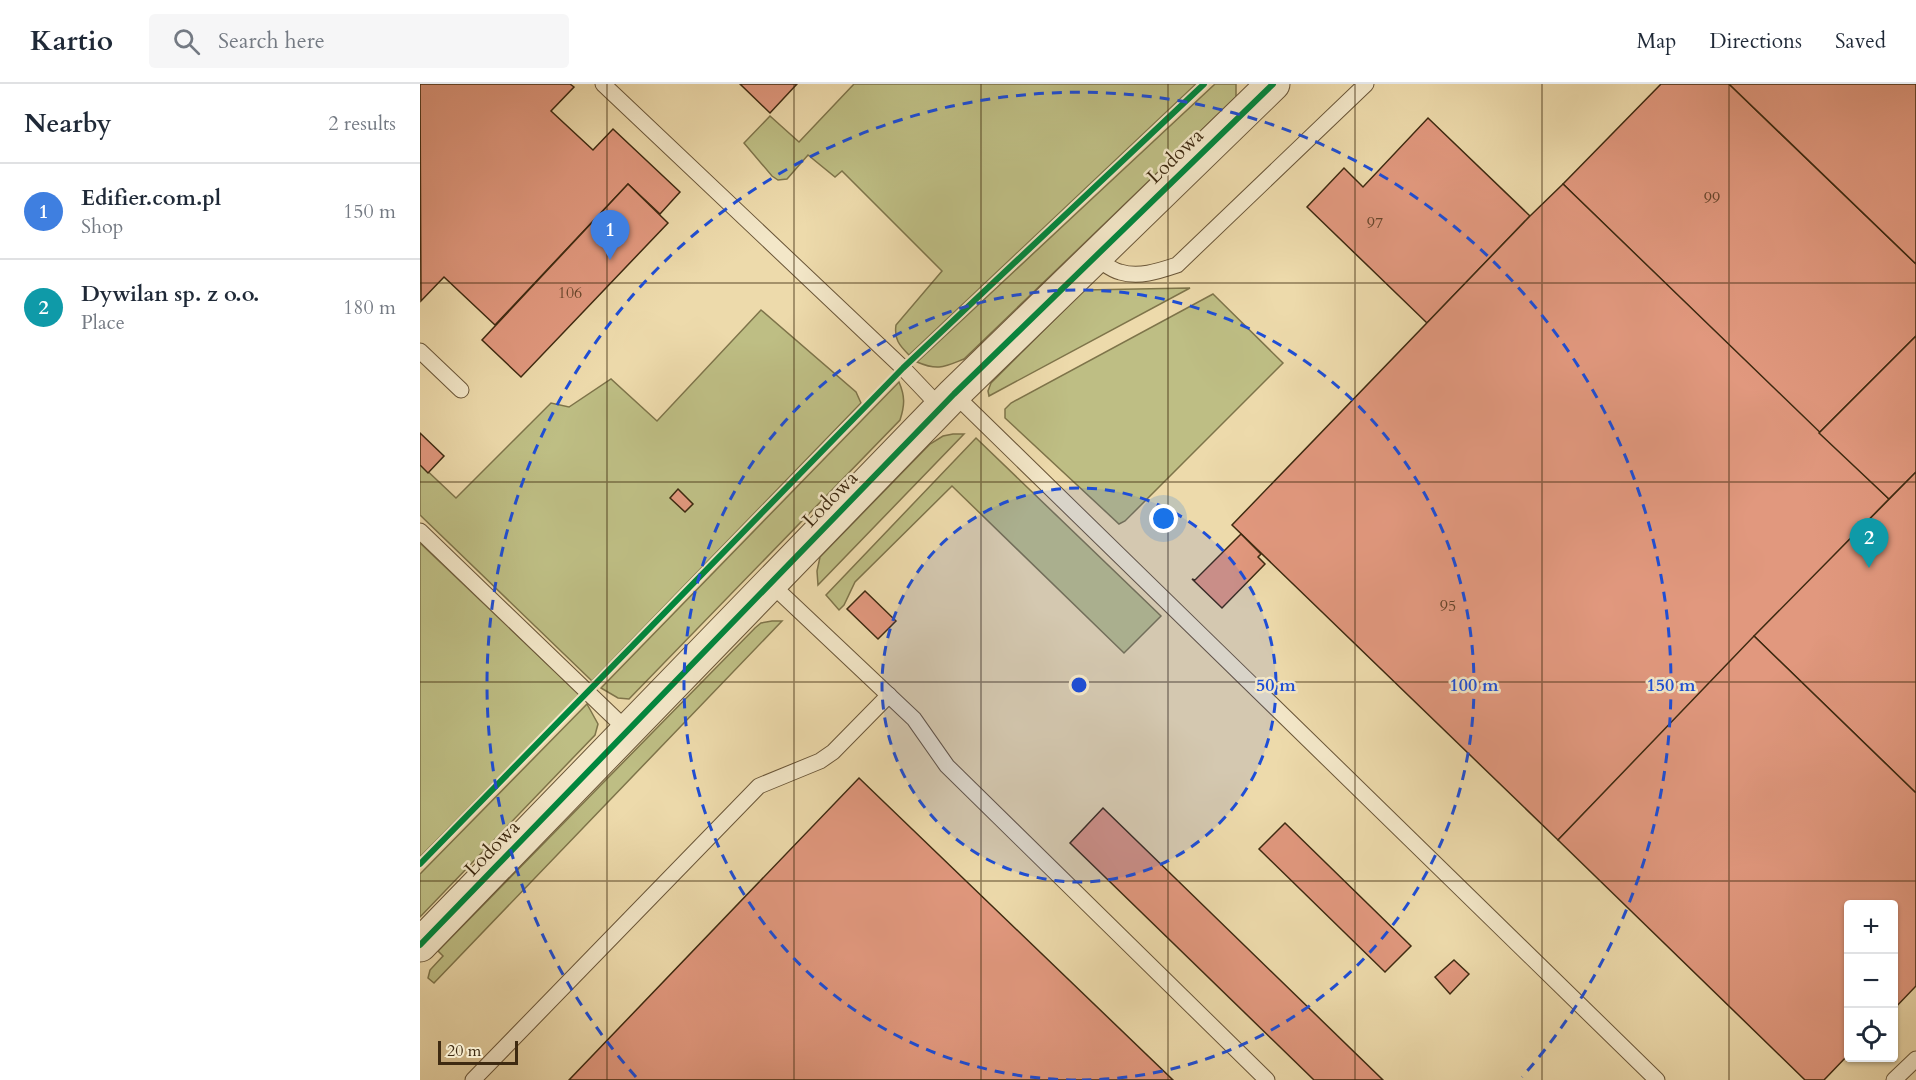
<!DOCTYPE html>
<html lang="en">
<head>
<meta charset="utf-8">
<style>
	body { margin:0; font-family:Cardo,serif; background:#f6f6f7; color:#1f2937 }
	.controls { position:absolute; right:18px; bottom:18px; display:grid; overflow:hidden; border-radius:6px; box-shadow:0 2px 4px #0004 }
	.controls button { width:54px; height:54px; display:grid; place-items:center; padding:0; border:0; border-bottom:2px solid #e0e1e3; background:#fff; color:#1f2937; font:30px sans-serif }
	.scale { position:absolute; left:18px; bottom:15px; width:80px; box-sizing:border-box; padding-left:6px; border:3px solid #3e2a11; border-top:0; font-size:16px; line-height:21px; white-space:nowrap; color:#3e2a11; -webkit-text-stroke:4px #f3e7c8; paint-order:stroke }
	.you { position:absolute; left:744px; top:435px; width:21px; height:21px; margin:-15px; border:4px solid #fff; border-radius:50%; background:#1a73e8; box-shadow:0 0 0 9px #1a73e833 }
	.badge { display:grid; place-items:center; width:39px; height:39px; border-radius:50%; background:#ea580c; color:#fff; font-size:20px; font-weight:700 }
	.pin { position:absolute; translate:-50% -50px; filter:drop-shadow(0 2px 3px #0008) }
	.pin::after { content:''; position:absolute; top:32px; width:21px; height:18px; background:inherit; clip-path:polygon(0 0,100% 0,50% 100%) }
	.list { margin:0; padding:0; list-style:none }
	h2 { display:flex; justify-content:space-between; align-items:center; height:78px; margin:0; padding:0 24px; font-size:26px }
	h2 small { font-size:20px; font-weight:400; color:#747a83 }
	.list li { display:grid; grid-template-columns:39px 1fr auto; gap:18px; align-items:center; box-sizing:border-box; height:96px; padding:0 24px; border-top:2px solid #e0e1e3 }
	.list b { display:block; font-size:22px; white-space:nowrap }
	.list p { margin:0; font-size:20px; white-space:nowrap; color:#747a83 }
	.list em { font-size:20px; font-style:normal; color:#747a83 }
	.icon { flex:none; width:33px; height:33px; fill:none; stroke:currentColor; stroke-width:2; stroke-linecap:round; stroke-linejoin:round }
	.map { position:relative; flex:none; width:1496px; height:996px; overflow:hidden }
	header { display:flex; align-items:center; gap:36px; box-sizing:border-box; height:84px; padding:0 30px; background:#fff; border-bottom:2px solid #e0e1e3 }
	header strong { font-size:28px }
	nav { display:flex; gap:33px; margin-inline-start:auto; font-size:21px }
	.search { width:420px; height:54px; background:#f6f6f7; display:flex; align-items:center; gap:15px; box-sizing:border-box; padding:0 21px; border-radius:6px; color:#747a83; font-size:22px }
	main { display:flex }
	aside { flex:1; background:#fff }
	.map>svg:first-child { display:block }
	.green { fill:#bebe84; stroke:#7e744a; stroke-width:1.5 }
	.building { fill:#e1987e; stroke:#3e2a11; stroke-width:1.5 }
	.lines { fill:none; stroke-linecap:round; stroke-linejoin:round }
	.service-casing { stroke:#6a5638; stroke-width:17 }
	.tertiary-casing { stroke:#6a5638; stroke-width:35 }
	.service { stroke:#f3e7c8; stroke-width:15 }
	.tertiary { stroke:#f3e7c8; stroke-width:33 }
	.cycleway-casing { stroke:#f3e7c8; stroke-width:10 }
	.cycleway { stroke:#00873e; stroke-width:6 }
	.grid { fill:none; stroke:#3e2a11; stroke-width:1.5; stroke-opacity:0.55 }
	.ring { fill:none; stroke:#1d4ed8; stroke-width:3; stroke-dasharray:10 8 }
	.labels { text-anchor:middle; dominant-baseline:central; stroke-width:5; stroke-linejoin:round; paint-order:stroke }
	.number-label { font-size:16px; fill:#67462c }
	.street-label { font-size:20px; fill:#3e2a11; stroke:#f3e7c8 }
	.centre { fill:#1d4ed8; stroke:#f3e7c8; stroke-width:3 }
	.ring-label { font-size:18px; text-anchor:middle; font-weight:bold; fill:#1d4ed8; stroke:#f3e7c8; stroke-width:5; stroke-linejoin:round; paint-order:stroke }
</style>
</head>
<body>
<header>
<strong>Kartio</strong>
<div class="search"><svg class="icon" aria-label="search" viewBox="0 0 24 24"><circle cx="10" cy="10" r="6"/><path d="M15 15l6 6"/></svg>Search here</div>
<nav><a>Map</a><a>Directions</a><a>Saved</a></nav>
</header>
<main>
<aside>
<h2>Nearby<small>2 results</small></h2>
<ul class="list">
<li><span class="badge" style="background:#3f7fe0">1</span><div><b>Edifier.com.pl</b><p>Shop</p></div><em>150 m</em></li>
<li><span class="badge" style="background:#0f9aa8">2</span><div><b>Dywilan sp. z o.o.</b><p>Place</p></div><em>180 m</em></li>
</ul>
</aside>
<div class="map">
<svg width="1496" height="996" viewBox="0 0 1496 996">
	<rect width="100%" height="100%" fill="#eddaab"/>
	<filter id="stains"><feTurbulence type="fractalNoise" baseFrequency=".00333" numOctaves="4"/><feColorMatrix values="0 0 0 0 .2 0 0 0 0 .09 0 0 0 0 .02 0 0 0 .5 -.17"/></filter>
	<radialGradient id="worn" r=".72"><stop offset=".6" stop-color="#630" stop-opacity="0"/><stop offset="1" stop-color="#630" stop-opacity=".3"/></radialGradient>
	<!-- green -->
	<g class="green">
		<path d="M434,0H776L489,271C479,261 474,255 476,241L522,187L422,87L415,93L388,71L367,95L358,96L352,92L324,59L350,32L379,58Z"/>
		<path d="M795,0H816V13L544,275C524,283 518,287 497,278Z"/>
		<polygon points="770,204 569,312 568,307 571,299 664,206"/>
		<polygon points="793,210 863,279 705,437 699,440 585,334 585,325 591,319"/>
		<polygon points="341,226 436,308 441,319 172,597 0,431 0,380 36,414 131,319 149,323 191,295 237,337"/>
		<path d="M479,298C485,312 485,321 480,336L209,615L198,614L181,604Z"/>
		<polygon points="533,350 544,350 398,501 397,487 400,473 510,360 523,352"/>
		<polygon points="556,354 741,532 704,569 532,402 435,498 424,521 419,526 406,511"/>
		<polygon points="0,459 160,611 0,773"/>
		<polygon points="352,537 362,537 14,899 8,894 10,886 23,872 18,867 335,544 341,539"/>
		<polygon points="167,620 178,640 175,651 0,833 0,790"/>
	</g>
	<!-- building -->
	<g class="building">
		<polygon points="0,0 150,0 154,3 131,27 173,66 193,45 260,108 240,130 208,100 75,241 24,193 1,217"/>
		<polygon points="320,0 377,0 350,29"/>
		<polygon points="1241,0 1309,0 1496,180 1496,252 1399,349 1143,100"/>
		<polygon points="1309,0 1496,0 1496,180"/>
		<polygon points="1008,34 1110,132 1007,239 887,123 924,84 943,103"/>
		<polygon points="208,100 248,139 101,293 62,256"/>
		<polygon points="1143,100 1469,415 1138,756 812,441 1110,132"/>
		<polygon points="1496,252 1496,388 1469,415 1399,349"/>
		<polygon points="0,349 24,372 8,389 0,381"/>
		<polygon points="1496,388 1496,709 1334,552"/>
		<polygon points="258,405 273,420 265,428 250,414"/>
		<polygon points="821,450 841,470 838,473 845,480 802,524 772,495 775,496"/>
		<polygon points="445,507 476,537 458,555 427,525"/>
		<polygon points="1334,552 1496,709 1496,902 1474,925 1474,820 1428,820 1428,971 1404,996 1385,996 1138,756"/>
		<polygon points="439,694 753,996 149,996"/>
		<polygon points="683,724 963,996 894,996 650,759"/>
		<polygon points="865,739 991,862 965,888 839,765"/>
		<polygon points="1034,876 1049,890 1030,910 1015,893"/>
	</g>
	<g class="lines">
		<!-- service casing -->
		<g class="service-casing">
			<g id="service">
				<polyline points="183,0 483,284 521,324"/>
				<path d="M675,174C683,178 691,186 700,188C719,194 739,187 757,181L946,0"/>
				<polyline points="0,267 41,306"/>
				<polyline points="534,310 1237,996"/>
				<polyline points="0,447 208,647"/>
				<polyline points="351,500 494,635 527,682 847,996"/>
				<polyline points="53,996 339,702 400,677 413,668 469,611"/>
				<polyline points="1474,996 1496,975"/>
			</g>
		</g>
		<!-- tertiary casing -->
		<g class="tertiary-casing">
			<polyline id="tertiary" points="0,861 534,310 853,0"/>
		</g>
		<!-- service -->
		<use href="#service" class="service"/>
		<!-- tertiary -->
		<use href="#tertiary" class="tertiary"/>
		<!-- cycleway casing -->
		<g class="cycleway-casing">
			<g id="cycleway">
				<polyline points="0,780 483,284 784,0"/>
				<polyline points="0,861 534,310 853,0"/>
			</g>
		</g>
		<!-- cycleway -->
		<use href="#cycleway" class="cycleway"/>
	</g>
	<!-- grid -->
	<path class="grid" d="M187,0V996M374,0V996M561,0V996M748,0V996M935,0V996M1122,0V996M1309,0V996M0,199H1496M0,398H1496M0,598H1496M0,797H1496"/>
	<!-- distance rings -->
	<circle cx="659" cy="601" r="197" fill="#1d4ed8" fill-opacity=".12"/>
	<g class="ring">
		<circle cx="659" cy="601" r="197"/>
		<path d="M656 996A395 395 0 1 1 662 996"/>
		<path d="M216 993A592 592 0 1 1 1102 993"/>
	</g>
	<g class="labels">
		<!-- number labels -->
		<g class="number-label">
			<text x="1292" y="114">99</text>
			<text x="955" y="139">97</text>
			<text x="150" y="209">106</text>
			<text x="1028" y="522">95</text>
		</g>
		<!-- street labels -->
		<g class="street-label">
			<text transform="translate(755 72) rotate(-44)">Lodowa</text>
			<text transform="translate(410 415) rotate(-46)">Lodowa</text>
			<text transform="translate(72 764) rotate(-46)">Lodowa</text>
		</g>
	</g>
	<circle cx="659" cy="601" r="9" class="centre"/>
	<g class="ring-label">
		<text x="856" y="607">50 m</text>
		<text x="1054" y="607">100 m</text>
		<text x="1251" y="607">150 m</text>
	</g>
	<rect width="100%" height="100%" filter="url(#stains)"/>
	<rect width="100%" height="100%" fill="url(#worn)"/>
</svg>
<div class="controls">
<button>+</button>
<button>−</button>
<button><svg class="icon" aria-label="locate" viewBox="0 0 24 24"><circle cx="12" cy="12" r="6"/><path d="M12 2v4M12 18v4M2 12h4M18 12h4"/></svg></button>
</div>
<div class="scale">20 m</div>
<div class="you"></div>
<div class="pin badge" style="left:190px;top:176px;background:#3f7fe0">1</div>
<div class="pin badge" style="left:1449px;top:484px;background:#0f9aa8">2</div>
</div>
</main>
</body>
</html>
